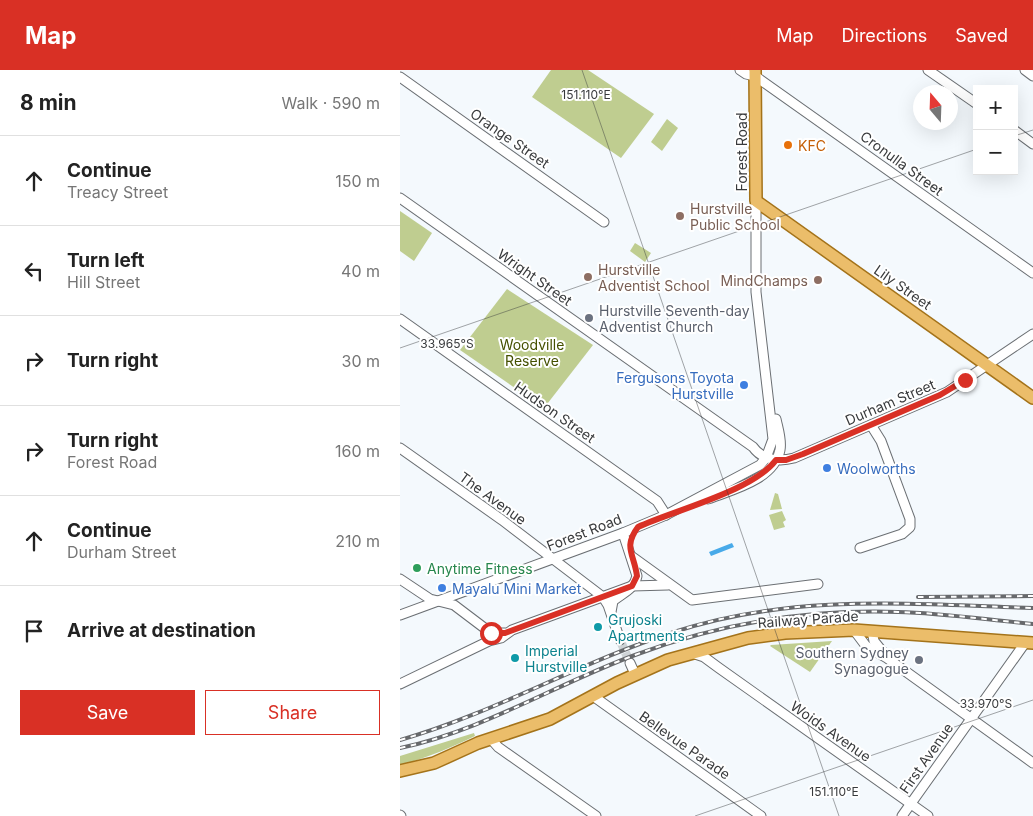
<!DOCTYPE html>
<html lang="en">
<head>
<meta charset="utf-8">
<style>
	body { margin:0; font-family:Inter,sans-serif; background:#f2f2f2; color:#222 }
	.controls { position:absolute; right:15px; top:15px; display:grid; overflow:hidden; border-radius:0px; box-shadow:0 5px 20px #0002 }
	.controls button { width:45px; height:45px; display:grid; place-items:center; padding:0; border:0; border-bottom:1px solid #e0e0e0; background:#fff; color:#222; font:25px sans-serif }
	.compass { position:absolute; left:513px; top:15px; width:45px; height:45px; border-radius:50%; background:#fff; box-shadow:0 5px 20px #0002; rotate:341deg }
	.stop { position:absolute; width:15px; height:15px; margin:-11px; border:4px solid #d93025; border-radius:50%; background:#fff }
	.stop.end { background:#d93025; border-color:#fff; box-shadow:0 1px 5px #0008 }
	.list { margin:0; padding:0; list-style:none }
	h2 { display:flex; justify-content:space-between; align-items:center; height:65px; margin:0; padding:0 20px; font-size:21px }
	h2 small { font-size:16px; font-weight:400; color:#767676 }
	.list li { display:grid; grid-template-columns:32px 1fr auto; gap:15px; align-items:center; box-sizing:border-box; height:90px; padding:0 20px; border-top:1px solid #e0e0e0 }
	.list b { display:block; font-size:19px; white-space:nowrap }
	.list p { margin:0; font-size:16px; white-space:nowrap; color:#767676 }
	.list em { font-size:16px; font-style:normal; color:#767676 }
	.actions { display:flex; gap:10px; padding:15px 20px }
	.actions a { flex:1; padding:11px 0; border:1px solid #d93025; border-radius:0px; text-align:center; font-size:18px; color:#d93025 }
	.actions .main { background:#d93025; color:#fff }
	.icon { flex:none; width:28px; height:28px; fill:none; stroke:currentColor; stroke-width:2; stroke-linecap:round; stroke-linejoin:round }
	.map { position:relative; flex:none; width:633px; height:746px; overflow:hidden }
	header { display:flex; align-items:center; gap:30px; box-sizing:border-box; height:70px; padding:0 25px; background:#d93025; color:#fff }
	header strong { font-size:24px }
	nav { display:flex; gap:28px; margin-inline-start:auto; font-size:18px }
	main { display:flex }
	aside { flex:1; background:#fff }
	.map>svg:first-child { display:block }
	.green { fill:#bfcd90 }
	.water { fill:#48aae9 }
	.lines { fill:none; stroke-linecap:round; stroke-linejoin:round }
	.minor-tunnel { stroke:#ced3d6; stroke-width:9; stroke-dasharray:9 4.5; stroke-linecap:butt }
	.minor-casing { stroke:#6b6f73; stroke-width:11 }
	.major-casing { stroke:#a4731a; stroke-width:14 }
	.minor { stroke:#fff; stroke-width:9 }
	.major { stroke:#ebbd6a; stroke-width:11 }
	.rail-casing { stroke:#67696c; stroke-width:4 }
	.rail { stroke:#fff; stroke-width:2; stroke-dasharray:5.5; stroke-linecap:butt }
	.route { stroke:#d93025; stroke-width:6 }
	.ticks { fill:none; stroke:#383a3c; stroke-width:1; stroke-opacity:0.45 }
	.food-dot { fill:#e8710a; stroke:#fff; stroke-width:2 }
	.education-dot { fill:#8d6e63; stroke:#fff; stroke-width:2 }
	.worship-dot { fill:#6b7280; stroke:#fff; stroke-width:2 }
	.shop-dot { fill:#3f7fe0; stroke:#fff; stroke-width:2 }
	.leisure-dot { fill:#2e9e5b; stroke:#fff; stroke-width:2 }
	.culture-dot { fill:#0f9aa8; stroke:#fff; stroke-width:2 }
	.labels { text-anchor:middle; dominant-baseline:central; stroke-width:4; stroke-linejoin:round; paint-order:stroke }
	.street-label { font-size:14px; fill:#383a3c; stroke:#fff }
	.food-label { font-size:14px; fill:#c56008; stroke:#fff; text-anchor:start }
	.education-label { font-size:14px; fill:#785e54; stroke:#fff; text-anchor:start }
	.worship-label { font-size:14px; fill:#5b616d; stroke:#fff; text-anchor:start }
	.park-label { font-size:14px; fill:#455000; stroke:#fff }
	.shop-label { font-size:14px; fill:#366cbe; stroke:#fff; text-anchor:start }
	.leisure-label { font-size:14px; fill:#27864d; stroke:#fff; text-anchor:start }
	.culture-label { font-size:14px; fill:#0d838f; stroke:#fff; text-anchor:start }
	.ticks-label { font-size:12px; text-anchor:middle; fill:#383a3c; stroke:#fff; stroke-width:4; stroke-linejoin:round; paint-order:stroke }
</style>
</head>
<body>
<header>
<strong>Map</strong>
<nav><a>Map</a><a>Directions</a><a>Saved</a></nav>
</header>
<main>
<aside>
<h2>8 min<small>Walk · 590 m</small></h2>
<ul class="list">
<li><svg class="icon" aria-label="ahead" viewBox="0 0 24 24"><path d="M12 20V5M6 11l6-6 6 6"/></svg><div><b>Continue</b><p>Treacy Street</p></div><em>150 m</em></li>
<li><svg class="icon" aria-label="left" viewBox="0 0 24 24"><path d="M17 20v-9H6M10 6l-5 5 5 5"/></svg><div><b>Turn left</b><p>Hill Street</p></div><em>40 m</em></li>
<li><svg class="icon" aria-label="right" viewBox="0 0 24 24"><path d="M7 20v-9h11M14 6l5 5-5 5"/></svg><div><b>Turn right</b></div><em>30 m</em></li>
<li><svg class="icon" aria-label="right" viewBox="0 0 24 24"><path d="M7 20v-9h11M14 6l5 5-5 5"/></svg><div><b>Turn right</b><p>Forest Road</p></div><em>160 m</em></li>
<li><svg class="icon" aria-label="ahead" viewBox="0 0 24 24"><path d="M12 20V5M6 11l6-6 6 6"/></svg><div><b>Continue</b><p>Durham Street</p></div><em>210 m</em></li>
<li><svg class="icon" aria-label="arrive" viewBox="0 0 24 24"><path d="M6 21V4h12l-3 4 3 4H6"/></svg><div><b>Arrive at destination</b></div></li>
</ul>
<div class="actions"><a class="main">Save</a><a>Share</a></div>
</aside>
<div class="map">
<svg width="633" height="746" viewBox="0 0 633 746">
	<rect width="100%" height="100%" fill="#f4f9fd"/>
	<!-- green -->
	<g class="green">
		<polygon points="151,0 188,0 254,44 221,88 132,27"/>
		<polygon points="267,49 278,58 262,81 251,72"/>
		<polygon points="0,141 32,163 14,191 0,181"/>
		<polygon points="235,173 251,183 245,192 230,181"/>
		<polygon points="107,219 193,275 144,338 60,280"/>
		<polygon points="375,423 378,424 382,439 370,440"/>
		<polygon points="382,441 386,450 383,452 385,457 374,460 369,445"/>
		<polygon points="432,571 410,602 370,576 371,575"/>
		<path d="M74,663L75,666C50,678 27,688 0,695V686Z"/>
	</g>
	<!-- water -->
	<polygon class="water" points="332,473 334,477 311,486 309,482"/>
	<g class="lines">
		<!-- minor-tunnel -->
		<polyline class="minor-tunnel" points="220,570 230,593"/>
		<!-- minor casing -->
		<g class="minor-casing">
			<g id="minor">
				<polyline points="340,0 346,4 355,6 633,203"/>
				<polyline points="528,0 577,34"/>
				<polyline points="625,0 633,6"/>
				<polyline points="0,7 204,152"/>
				<polyline points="614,60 633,74"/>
				<path d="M0,128L353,377C362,390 379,392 394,388L547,322L633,264"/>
				<polyline points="0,249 257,431 266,445"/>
				<polyline points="0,378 102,450 203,527 208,535 220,570"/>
				<path d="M308,429C331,420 374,410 380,380C382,370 378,359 376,349"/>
				<polyline points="460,478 502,464 510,457 510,449 481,371 471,355"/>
				<polyline points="231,486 292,530 418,514"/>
				<polyline points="0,509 30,529 54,535 91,563 105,563"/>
				<path d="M211,542L213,531C222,523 234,520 237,506L223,463"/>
				<polyline points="0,545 223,463 266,445 360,395 366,388 373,369 356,222 356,131"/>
				<polyline points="454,560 466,576 487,588 633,693"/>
				<polyline points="472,561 474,571 486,586"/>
				<polyline points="292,583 304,587 319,598 528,746"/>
				<polyline points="230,593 235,604"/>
				<polyline points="0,614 89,571 101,568 112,560 232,516 268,515"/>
				<polyline points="193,626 361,746"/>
				<polyline points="91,669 98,677 196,746"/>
				<polyline points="0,745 1,746"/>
				<polyline points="502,746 625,573"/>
			</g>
		</g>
		<!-- major casing -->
		<g class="major-casing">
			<g id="major">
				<polyline points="355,0 356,131 633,328"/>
				<polyline points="0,701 34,693 78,673 150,649 217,613 268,590 348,568 385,563 454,560 633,573"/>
			</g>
		</g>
		<!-- minor -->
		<use href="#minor" class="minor"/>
		<!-- major -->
		<use href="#major" class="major"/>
		<!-- rail casing -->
		<g class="rail-casing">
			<g id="rail">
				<polyline points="518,527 633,526"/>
				<path d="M0,670C95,643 180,592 274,562C393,523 510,534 633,538"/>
				<path d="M0,678C82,661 156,614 235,585C320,553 407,539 498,542C543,543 588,550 633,554"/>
			</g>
		</g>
		<!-- rail -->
		<use href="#rail" class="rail"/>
	</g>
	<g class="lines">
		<!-- route -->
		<path class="route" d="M91,563H105L232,516L237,506C234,484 223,477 238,457C275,440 353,421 376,390H386L403,384L540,325L565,310"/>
	</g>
	<!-- ticks -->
	<path class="ticks" d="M182,0L439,746M614,66L633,60M0,278L577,79M295,746L633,630"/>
	<!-- markers -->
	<circle class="food-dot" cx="388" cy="75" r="5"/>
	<g class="education-dot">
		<circle cx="280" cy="146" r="5"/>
		<circle cx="188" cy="207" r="5"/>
		<circle cx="418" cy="210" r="5"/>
	</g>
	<g class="worship-dot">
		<circle cx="189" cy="248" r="5"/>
		<circle cx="519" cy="590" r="5"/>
	</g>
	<g class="shop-dot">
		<circle cx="344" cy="315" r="5"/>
		<circle cx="427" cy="398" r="5"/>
		<circle cx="42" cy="518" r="5"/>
	</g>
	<circle class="leisure-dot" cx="17" cy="498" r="5"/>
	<g class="culture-dot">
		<circle cx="198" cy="557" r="5"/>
		<circle cx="115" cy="588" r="5"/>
	</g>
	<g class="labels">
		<!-- street labels -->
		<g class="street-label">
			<text transform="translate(110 68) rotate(35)">Orange Street</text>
			<text transform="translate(341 82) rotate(-90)">Forest Road</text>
			<text transform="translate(502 93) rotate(36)">Cronulla Street</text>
			<text transform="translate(135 207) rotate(35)">Wright Street</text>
			<text transform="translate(503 217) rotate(35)">Lily Street</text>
			<text transform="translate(490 332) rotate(-23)">Durham Street</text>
			<text transform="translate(155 342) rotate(35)">Hudson Street</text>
			<text transform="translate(93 428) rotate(36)">The Avenue</text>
			<text transform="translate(184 462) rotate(-21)">Forest Road</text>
			<text transform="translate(408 549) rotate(-4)">Railway Parade</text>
			<text transform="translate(431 661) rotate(35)">Woids Avenue</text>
			<text transform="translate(285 675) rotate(35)">Bellevue Parade</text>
			<text transform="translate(526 688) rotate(-55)">First Avenue</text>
		</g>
		<!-- food labels -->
		<g class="food-label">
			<text x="398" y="75">KFC</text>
		</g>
		<!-- education labels -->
		<g class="education-label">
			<text x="290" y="138">Hurstville<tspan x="290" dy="16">Public School</tspan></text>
			<text x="198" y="199">Hurstville<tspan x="198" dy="16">Adventist School</tspan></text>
			<text x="408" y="210" text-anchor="end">MindChamps</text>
		</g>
		<!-- worship labels -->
		<g class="worship-label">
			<text x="199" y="240">Hurstville Seventh-day<tspan x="199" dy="16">Adventist Church</tspan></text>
			<text x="509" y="582" text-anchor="end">Southern Sydney<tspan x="509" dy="16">Synagogue</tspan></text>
		</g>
		<!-- park labels -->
		<g class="park-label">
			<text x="132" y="274">Woodville<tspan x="132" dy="16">Reserve</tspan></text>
		</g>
		<!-- shop labels -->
		<g class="shop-label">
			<text x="334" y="307" text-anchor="end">Fergusons Toyota<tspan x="334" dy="16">Hurstville</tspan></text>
			<text x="437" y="398">Woolworths</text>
			<text x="52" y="518">Mayalu Mini Market</text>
		</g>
		<!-- leisure labels -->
		<g class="leisure-label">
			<text x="27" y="498">Anytime Fitness</text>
		</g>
		<!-- culture labels -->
		<g class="culture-label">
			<text x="208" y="549">Grujoski<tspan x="208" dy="16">Apartments</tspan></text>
			<text x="125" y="580">Imperial<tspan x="125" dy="16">Hurstville</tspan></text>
		</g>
	</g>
	<g class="ticks-label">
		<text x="186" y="29">151.110°E</text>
		<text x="47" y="278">33.965°S</text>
		<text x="586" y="638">33.970°S</text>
		<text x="434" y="726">151.110°E</text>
	</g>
</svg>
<div class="controls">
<button>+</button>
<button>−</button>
</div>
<svg class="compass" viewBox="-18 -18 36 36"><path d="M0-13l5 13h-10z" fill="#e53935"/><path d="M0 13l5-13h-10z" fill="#767676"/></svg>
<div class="stop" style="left:91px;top:563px"></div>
<div class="stop end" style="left:565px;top:310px"></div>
</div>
</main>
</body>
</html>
